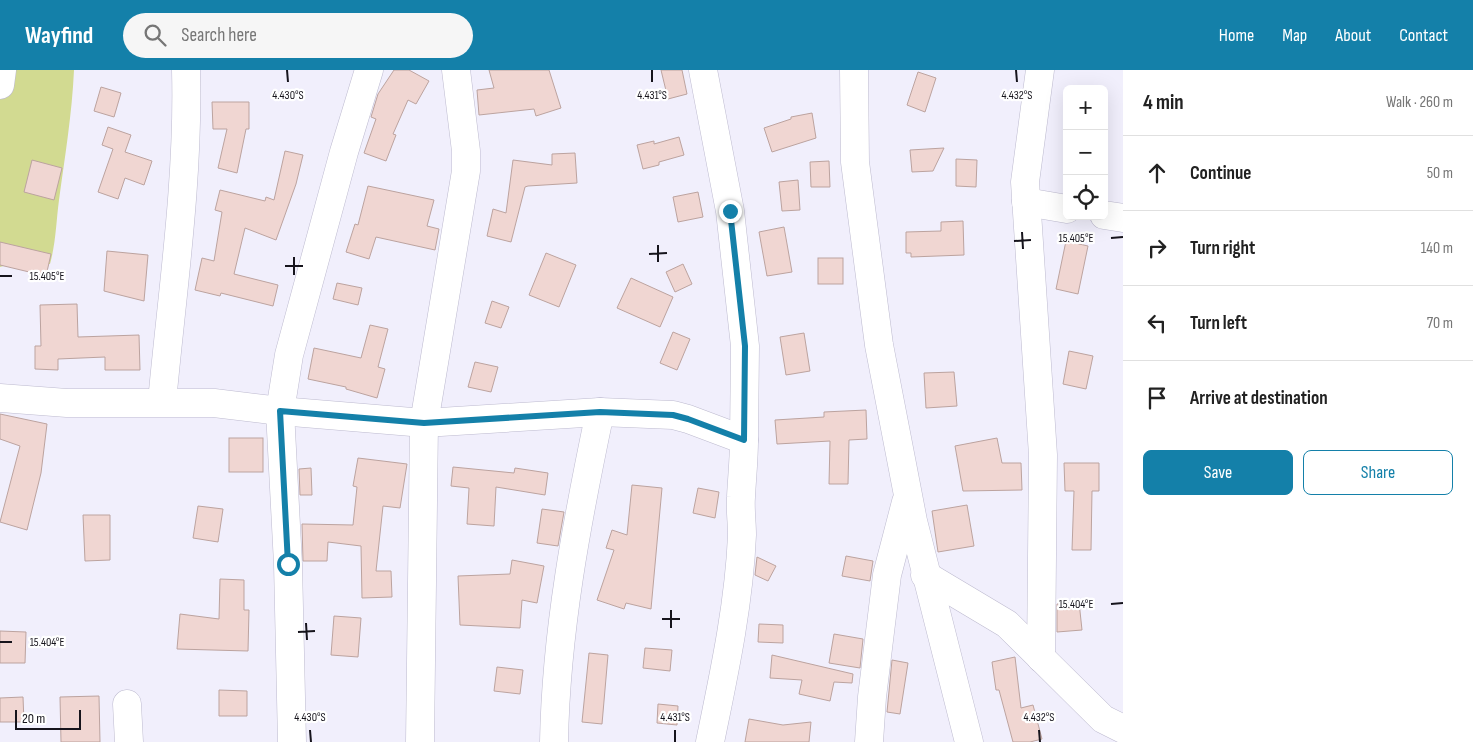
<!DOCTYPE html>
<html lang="en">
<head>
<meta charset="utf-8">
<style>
	body { margin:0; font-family:"Sofia Sans Condensed",sans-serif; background:#f6f6f6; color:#222 }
	.controls { position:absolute; right:15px; top:15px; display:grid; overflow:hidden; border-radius:8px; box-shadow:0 5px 20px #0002 }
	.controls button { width:45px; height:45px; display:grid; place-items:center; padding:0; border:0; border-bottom:1px solid #e0e0e0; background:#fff; color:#222; font:25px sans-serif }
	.scale { position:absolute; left:15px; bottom:12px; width:66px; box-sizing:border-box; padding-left:5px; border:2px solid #16141c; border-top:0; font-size:14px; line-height:18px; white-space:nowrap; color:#16141c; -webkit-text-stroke:4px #fff; paint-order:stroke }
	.stop { position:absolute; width:15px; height:15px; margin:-11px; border:4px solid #1480a9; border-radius:50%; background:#fff }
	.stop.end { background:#1480a9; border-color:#fff; box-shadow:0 1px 5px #0008 }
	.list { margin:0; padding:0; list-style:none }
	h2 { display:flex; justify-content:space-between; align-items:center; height:65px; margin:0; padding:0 20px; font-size:21px }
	h2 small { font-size:16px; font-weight:400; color:#767676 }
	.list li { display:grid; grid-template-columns:32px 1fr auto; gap:15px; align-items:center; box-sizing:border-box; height:75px; padding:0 20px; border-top:1px solid #e0e0e0 }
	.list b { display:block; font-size:19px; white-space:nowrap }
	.list em { font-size:16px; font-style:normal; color:#767676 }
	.actions { display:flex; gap:10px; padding:15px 20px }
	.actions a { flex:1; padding:11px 0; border:1px solid #1480a9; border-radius:8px; text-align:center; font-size:18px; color:#1480a9 }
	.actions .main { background:#1480a9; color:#fff }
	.icon { flex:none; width:28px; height:28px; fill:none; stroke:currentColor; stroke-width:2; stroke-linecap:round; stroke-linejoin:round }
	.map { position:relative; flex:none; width:1123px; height:672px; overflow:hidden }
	header { display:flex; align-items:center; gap:30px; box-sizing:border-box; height:70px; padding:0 25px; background:#1480a9; color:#fff }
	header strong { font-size:24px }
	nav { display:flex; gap:28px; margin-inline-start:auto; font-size:18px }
	.search { width:350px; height:45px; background:#f6f6f6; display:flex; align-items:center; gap:12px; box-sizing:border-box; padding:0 18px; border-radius:28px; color:#767676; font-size:19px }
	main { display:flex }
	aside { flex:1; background:#fff }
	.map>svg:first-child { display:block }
	.green { fill:#d2da91 }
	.building { fill:#f0d6d2; stroke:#bca39f }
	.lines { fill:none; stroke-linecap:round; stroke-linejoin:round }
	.minor-casing { stroke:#bdbacf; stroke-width:29 }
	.minor { stroke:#fff; stroke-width:28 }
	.route { stroke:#1480a9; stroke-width:6 }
	.ticks { fill:none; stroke:#16141c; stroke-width:2 }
	.ticks-label { font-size:12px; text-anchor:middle; fill:#16141c; stroke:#fff; stroke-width:4.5; stroke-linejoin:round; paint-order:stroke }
</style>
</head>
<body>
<header>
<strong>Wayfind</strong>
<div class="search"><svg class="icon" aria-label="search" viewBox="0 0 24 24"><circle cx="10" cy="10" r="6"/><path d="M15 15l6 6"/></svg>Search here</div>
<nav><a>Home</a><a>Map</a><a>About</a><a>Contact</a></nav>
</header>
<main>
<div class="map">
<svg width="1123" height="672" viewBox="0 0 1123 672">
	<rect width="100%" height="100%" fill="#f1effc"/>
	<!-- green -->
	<path class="green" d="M0,0H74C72,44 65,86 59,130C56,153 56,172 50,194H10L0,197Z"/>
	<!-- building -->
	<g class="building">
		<polygon points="394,0 409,0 429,11 416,34 408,30 393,64 396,65 386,91 364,83 376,49 371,47 378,24"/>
		<polygon points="489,0 549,0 561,38 536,46 534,39 479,45 477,20 494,18"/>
		<polygon points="661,0 682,0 687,24 668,29"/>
		<polygon points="918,2 936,8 925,42 907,35"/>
		<polygon points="101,17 121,23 114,47 94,41"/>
		<polygon points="212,32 249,32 249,59 246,59 237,103 218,98 227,59 213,59"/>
		<polygon points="812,43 816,68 772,82 764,58 791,49 791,47"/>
		<polygon points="108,57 131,65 125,82 152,91 144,115 125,108 118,129 98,122 113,79 102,75"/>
		<polygon points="679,67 684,85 659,92 659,95 643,99 637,75 654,71 654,74"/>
		<polygon points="944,78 933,101 912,102 910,80"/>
		<polygon points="285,81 303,85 296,114 276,170 245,158 234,204 278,215 273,236 221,223 220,226 195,220 202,188 214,191 222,142 215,140 220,120 265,131 266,127 274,130"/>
		<polygon points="575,83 577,113 528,116 525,117 511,172 487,166 493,139 506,143 513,90 552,95 552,84"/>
		<polygon points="956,89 977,90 976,117 956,116"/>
		<polygon points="32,90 62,98 54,130 24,122"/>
		<polygon points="829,91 830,117 811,117 810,92"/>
		<polygon points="798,110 800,140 782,141 779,112"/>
		<polygon points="368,116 434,130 427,156 439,159 435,180 376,167 369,189 346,182 355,154 358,155"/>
		<polygon points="698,122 703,147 678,152 673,127"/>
		<polygon points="963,151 964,185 911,187 911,183 906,183 906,162 941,161 941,152"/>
		<polygon points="784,157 792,202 767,206 759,162"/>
		<polygon points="1066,171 1088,176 1078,224 1056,219"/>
		<polygon points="0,172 51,184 46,206 0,195"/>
		<polygon points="107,181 148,185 144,231 104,221"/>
		<polygon points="546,183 576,195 559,237 529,225"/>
		<rect x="818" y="188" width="25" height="26"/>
		<polygon points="683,194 692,214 675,222 666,202"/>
		<polygon points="631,208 673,227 660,257 617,238"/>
		<polygon points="337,213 362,218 358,235 333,229"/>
		<polygon points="492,231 509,237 501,258 485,253"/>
		<polygon points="77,234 78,267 139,265 140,300 105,300 105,287 58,289 58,300 35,299 35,276 41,276 40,235"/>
		<polygon points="370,255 388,259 378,297 385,299 377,328 346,319 346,317 308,309 314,278 361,288"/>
		<polygon points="673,262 690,269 677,300 660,293"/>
		<polygon points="804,263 810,301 786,305 780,267"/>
		<polygon points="1069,281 1093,286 1086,319 1063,314"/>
		<polygon points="475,292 498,297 491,322 468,317"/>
		<polygon points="954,302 957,336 926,338 924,303"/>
		<polygon points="866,340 867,369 849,370 848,414 829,414 830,371 777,374 775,350 824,347 824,342"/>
		<polygon points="0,344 47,354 41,403 27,460 0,452 20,376 0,369"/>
		<rect x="229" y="368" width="34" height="34"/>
		<polygon points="997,368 1002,393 1021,393 1022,420 963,421 955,376"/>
		<polygon points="358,388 407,394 400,438 383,436 376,501 391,501 392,527 362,528 361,476 328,472 327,491 303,491 302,454 353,455 357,417 353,416"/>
		<polygon points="1064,393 1099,393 1099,421 1092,421 1091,480 1072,480 1074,421 1065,421"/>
		<polygon points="453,397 514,403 515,398 548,403 545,425 496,417 494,456 467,454 469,418 451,416"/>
		<polygon points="311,398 312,425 300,425 299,399"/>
		<polygon points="632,415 662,418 651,539 626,533 624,539 597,530 614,480 606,478 612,460 627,465"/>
		<polygon points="698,418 719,422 715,448 693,443"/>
		<polygon points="967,435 974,476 938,482 932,441"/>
		<polygon points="198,436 223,439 218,472 193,468"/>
		<polygon points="542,439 564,442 558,476 537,473"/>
		<polygon points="83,445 110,445 110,490 85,491"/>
		<polygon points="846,486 873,491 870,511 842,506"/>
		<polygon points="757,487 776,496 768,511 755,505"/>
		<polygon points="512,490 544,496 537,533 522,530 520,558 460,555 458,506 510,504"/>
		<polygon points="220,509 244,510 244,540 249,540 248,581 177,579 180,544 219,549"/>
		<polygon points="1079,532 1082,560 1057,562 1057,534"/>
		<polygon points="334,546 361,548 358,587 331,585"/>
		<polygon points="759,554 783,555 783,573 758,572"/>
		<polygon points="0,561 26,562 25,593 0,593"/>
		<polygon points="834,564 863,569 860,598 829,593"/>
		<polygon points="645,578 672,580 670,601 643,598"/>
		<polygon points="589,583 608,585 602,654 582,652"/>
		<polygon points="772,585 853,604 852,613 834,612 830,631 799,624 802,610 770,608"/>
		<polygon points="1015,587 1021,638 1033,635 1042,669 1030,672 1013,672 999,620 996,620 992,592"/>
		<polygon points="892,590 908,593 900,644 887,642"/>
		<polygon points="497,597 523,600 520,624 494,621"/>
		<polygon points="219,620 247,621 247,646 219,646"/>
		<polygon points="99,626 100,672 61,672 60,627"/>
		<polygon points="23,627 24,652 0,652 0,628"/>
		<polygon points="658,634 678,636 677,655 657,653"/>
		<polygon points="749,649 783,655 811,652 809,672 745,672"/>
	</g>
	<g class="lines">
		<!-- minor casing -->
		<g class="minor-casing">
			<g id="minor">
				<polyline points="703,0 730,141 745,276 744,370"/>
				<polyline points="854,0 855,92 879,275 913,451 969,672"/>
				<polyline points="1040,0 1025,112 1043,385 1041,588"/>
				<polyline points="0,15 2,0"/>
				<polyline points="1026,132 1067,139"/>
				<polyline points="1104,145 1123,148"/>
				<path d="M0,328L67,333H214L280,341L424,353L600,342L673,345L688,349L744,370C744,389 742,407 741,427C740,439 742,452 742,465C739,535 724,604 710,672"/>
				<path d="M162,332C172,223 189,110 186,0"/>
				<polyline points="925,505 1007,554 1103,649 1123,659"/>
				<polyline points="127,634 129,672"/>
				<polyline points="292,672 288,494 280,341 289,285 344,82 369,0"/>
				<polyline points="420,672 424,353 466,101 466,81 456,0"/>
				<path d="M554,672C556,561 577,451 600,342"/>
				<polyline points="869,672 872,627 887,505 906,432"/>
			</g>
		</g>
		<!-- minor -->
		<use href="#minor" class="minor"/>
	</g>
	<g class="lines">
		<!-- route -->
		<polyline class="route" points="288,494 280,341 424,353 600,342 673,345 688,349 744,370 745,276 730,141"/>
	</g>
	<!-- ticks -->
	<path class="ticks" d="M287,0L288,12M652,0V12M1016,0L1017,12M1022,162L1023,179M1111,168L1123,167M1014,171L1031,170M658,175V192M649,184L667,183M294,187V205M285,196H303M0,206H12M1111,534L1123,533M671,540V558M662,549H680M306,553L307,570M298,562L315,561M0,572H12M310,660L311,672M675,660V672M1039,660L1040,672"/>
	<g class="ticks-label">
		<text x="288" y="29">4.430°S</text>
		<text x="652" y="29">4.431°S</text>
		<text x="1017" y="29">4.432°S</text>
		<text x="1076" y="172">15.405°E</text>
		<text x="47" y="210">15.405°E</text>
		<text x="1076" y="538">15.404°E</text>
		<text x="47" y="576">15.404°E</text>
		<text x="310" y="651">4.430°S</text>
		<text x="675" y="651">4.431°S</text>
		<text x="1039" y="651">4.432°S</text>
	</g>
</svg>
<div class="controls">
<button>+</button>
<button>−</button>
<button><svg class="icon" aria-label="locate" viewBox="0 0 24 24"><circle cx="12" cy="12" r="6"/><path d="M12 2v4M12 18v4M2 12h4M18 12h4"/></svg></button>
</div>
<div class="scale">20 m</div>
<div class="stop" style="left:288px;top:494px"></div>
<div class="stop end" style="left:730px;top:141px"></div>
</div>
<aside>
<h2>4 min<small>Walk · 260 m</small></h2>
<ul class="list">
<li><svg class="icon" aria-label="ahead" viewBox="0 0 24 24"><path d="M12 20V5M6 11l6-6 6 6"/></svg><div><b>Continue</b></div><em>50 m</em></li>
<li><svg class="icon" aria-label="right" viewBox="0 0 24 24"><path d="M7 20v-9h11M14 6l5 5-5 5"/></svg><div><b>Turn right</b></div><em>140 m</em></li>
<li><svg class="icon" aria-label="left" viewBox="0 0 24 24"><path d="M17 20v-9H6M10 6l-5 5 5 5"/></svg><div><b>Turn left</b></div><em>70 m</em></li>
<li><svg class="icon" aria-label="arrive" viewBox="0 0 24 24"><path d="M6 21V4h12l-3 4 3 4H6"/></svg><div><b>Arrive at destination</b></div></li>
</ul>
<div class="actions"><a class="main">Save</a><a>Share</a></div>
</aside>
</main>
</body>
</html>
